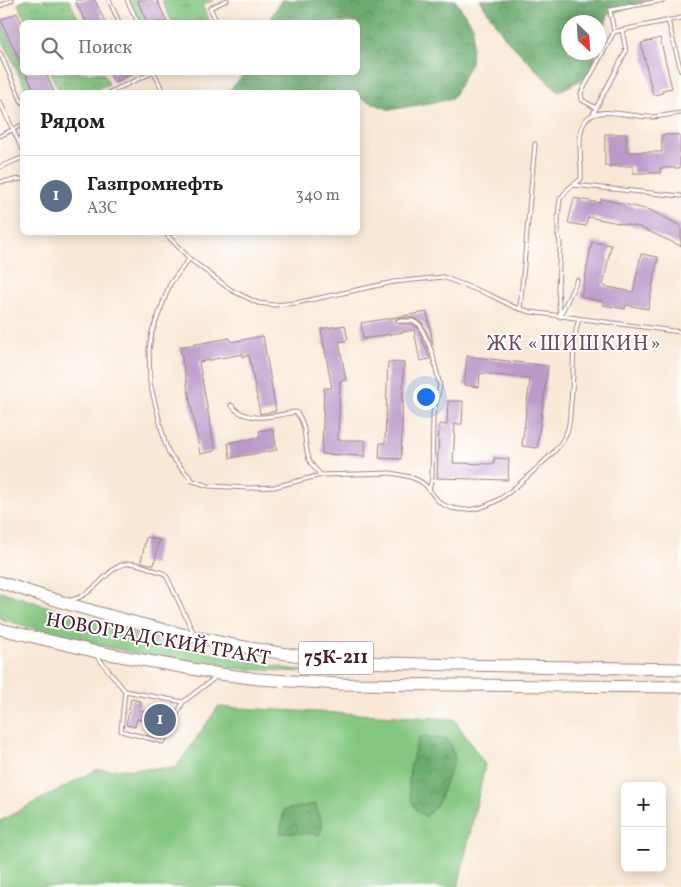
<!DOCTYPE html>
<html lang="ru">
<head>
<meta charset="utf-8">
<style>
	body { margin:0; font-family:Vollkorn,serif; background:#f6f6f6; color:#202124 }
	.controls { position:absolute; right:15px; bottom:15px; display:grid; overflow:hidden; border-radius:8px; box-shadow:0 2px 12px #0003 }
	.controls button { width:45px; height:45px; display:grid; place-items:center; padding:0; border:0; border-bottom:1px solid #e0e0e0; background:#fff; color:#202124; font:25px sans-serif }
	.compass { position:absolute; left:561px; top:15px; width:45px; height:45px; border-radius:50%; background:#fff; box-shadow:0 2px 12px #0003; rotate:155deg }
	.you { position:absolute; left:425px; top:396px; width:18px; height:18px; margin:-12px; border:4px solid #fff; border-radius:50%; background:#1a73e8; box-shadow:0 0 0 8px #1a73e833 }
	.badge { display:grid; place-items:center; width:32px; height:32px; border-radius:50%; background:#0f766e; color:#fff; font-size:16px; font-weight:700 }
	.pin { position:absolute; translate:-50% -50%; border:2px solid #fff; box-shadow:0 1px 5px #0006 }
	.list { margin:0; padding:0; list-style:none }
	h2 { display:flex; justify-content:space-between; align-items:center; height:65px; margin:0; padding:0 20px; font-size:21px }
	h2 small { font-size:16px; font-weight:400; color:#757577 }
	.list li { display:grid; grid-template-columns:32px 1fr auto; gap:15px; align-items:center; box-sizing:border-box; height:80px; padding:0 20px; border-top:1px solid #e0e0e0 }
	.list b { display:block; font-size:19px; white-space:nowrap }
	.list p { margin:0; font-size:16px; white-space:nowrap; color:#757577 }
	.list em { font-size:16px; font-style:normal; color:#757577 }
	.icon { flex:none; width:28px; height:28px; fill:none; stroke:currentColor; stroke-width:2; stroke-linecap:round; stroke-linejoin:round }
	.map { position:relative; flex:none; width:681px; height:887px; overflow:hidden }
	.search { position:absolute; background:#fff; box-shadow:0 2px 12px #0003; left:20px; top:20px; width:340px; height:55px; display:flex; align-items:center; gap:12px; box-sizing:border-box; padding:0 18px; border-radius:8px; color:#757577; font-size:19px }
	.panel { position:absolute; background:#fff; box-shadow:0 2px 12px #0003; left:20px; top:90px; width:340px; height:145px; border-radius:8px }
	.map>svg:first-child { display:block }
	.grass { fill:#83c67f; stroke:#667255; fill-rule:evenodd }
	.forest { fill:url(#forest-crowns); stroke:#5a654c }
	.park { fill:url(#park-tufts); stroke:#667255 }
	.building { fill:#bb9ac9 }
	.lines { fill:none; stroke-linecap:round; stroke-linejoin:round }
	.lane-casing { stroke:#a18480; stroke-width:5 }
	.primary-casing { stroke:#a18480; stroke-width:13 }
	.lane { stroke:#fff; stroke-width:3 }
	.primary { stroke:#fff; stroke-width:11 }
	.labels { text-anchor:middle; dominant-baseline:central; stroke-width:4; stroke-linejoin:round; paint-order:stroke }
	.shield { fill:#fff; stroke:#80626b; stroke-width:1 }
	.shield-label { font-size:19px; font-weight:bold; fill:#4a1f2b }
	.street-label { font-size:20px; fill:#4a1f2b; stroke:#fff }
	.neighbourhood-label { font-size:21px; letter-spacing:1px; fill:#724a62; stroke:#fff }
</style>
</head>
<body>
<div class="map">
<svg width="681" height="887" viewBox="0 0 681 887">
	<defs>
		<pattern id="forest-crowns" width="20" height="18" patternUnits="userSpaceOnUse" patternTransform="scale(1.25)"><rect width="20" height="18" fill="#6aab6e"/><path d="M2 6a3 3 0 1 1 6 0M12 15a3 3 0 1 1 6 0" fill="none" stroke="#598b5b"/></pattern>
		<pattern id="park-tufts" width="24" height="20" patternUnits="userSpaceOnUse" patternTransform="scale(1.25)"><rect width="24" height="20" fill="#83c67f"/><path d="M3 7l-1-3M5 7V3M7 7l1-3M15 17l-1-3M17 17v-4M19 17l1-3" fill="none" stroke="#6da068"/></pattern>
	</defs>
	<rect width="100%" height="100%" fill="#fff"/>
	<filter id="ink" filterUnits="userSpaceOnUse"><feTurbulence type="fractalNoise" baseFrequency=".02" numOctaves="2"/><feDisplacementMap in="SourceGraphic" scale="10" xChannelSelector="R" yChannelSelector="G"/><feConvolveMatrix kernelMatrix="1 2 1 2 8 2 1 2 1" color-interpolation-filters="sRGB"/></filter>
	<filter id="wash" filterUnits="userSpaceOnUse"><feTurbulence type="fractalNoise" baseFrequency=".0096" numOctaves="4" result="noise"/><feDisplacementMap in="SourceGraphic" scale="20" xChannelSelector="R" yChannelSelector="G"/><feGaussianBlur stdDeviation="1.12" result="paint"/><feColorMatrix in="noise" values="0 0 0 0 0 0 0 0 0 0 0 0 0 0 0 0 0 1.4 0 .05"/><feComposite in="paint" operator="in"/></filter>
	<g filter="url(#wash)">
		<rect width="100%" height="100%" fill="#f8e8d5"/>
		<!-- grass -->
		<g class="grass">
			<polygon points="130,0 137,0 147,22 140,22"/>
			<polygon points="1,20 22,66 22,72 25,73 35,92 27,92 0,34"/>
			<path d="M0,591L167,645L307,672C262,670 215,669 170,660C113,650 56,634 0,619Z"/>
			<path d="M218,707L454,719L485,765L458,887H0V821L96,770L176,768ZM315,805L320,834L280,832L284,810Z"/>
		</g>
		<!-- forest -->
		<g class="forest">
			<polygon points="281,0 455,0 473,26 471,63 452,99 390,110 358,97 358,92 228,92 245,73 358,72 358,22 269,22"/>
			<polygon points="480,0 649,0 608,15 599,46 598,22 568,22 568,52 597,53 590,75 558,92 505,38"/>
			<path d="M419,737L448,739L455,758L438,803L426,817C422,814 416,811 414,806C403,784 412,759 419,737Z"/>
			<polygon points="315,804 323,825 320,834 280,833 284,810"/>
		</g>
		<!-- park -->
		<g class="park">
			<polygon points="25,0 69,0 80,22 27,22 18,4"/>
			<polygon points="162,0 214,0 202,5 210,22 172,22"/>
			<polygon points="50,73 103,73 109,84 90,92 60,92"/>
		</g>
		<g id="blocks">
			<!-- building -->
			<g class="building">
				<polygon points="75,0 95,0 105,22 86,22"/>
				<polygon points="137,0 157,0 167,22 147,22"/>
				<polygon points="17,13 22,24 22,66 1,20"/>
				<polygon points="660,38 672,88 662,90 663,93 653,95 641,43"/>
				<polygon points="25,72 45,72 54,92 35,92"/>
				<polygon points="109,72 136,72 114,83"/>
				<polygon points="605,134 626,134 626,152 662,152 662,135 680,135 680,168 660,168 660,173 633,173 633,166 605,166"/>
				<polygon points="574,198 600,203 601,199 650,210 681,226 681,246 639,227 588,217 586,226 568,223"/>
				<polygon points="592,242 611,245 603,286 633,292 641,254 658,257 648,309 626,305 625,309 603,305 604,302 581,297"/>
				<polygon points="427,312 433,345 422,322 413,318 398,318 395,321 398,324 412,324 417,327 430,359 420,361 414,330 363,339 361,323"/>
				<polygon points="345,325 348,340 339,342 346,380 340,381 338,440 365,440 365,456 322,454 324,388 332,388 321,329"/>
				<polygon points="263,336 276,411 260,414 249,355 243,357 243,354 199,362 215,451 200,454 180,347 230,338 231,342"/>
				<polygon points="467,356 548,366 537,448 522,446 530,379 480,373 479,387 464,385"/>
				<polygon points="388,362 404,363 401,459 379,458 380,443 385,443"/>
				<polygon points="448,401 463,401 462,424 455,424 453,463 494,464 494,458 509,459 508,480 437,478 439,424 447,425"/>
				<polygon points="273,429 277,450 230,458 228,443 260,437 259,431"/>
				<polygon points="146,537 159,540 154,565 141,562"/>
				<polygon points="131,699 141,701 139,710 154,713 156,706 169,709 164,730 151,727 152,722 137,719 135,727 126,725"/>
			</g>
		</g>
	</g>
	<g filter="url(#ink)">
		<use href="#blocks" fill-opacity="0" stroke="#a18480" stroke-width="1"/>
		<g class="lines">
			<!-- lane casing -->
			<g class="lane-casing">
				<g id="lane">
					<polyline points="109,0 119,22"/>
					<polyline points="127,0 138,22"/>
					<polyline points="0,6 12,0"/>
					<polyline points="668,20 681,71"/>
					<polyline points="217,22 210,8 227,0"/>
					<polyline points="622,30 614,32 610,10 665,0"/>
					<polyline points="0,53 22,102"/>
					<polyline points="154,72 163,92"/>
					<polyline points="110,92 154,72"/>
					<polyline points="0,102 22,149"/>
					<polyline points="596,108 582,100 581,93 614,32"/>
					<polyline points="593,114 626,51 622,30 681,18"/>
					<polyline points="0,136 22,125"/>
					<polyline points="0,167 22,158"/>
					<polyline points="0,182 22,179"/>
					<polyline points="573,185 681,196"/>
					<polyline points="164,232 191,260 231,290 258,303 274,305 296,303 394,282 443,277 490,295 514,307 531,312 681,332"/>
					<polyline points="189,259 170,284 152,332 149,349 150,383 165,443 170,455 193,481 209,486 249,488 274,487 321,475"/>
					<polyline points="520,309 535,144"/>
					<polyline points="561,314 577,280"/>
					<path d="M560,317L558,289L560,243L558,234V217L560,199L568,189L581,179C582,162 577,140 583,125C591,102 633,118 650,117C661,117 671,114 681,113"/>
					<polyline points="398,321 413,321 420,325 432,352 440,386 433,414 432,478 429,490"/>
					<path d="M231,405C247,425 275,415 296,412C308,426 303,442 309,459C311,465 316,470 321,475L391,473C402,475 415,477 424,484C435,494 434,503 452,508C487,517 514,489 537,468C550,456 562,446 568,429C570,421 570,411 571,403C572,391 573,380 573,368C574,350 573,338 579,319"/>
					<path d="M71,600C94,596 108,567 125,564C136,561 152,570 163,573L167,577L194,634"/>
					<polyline points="96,655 125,691 183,702 216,677"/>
					<polyline points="125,691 121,731 163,742 183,702"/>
				</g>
			</g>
			<!-- primary casing -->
			<g class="primary-casing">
				<g id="primary">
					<path d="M0,582C100,616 202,643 308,657C357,663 412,664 462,665C535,667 608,668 681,669"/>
					<polyline points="0,629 93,651 220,674 258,679 340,684 681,687"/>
				</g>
			</g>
			<!-- lane -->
			<use href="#lane" class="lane"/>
			<!-- primary -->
			<use href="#primary" class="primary"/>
		</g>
	</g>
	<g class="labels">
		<!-- shield labels -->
		<rect class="shield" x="298.5" y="641.5" width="75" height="33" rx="4"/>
		<g class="shield-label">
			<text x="336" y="658">75К-211</text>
		</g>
		<!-- street labels -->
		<g class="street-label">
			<text transform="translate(158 640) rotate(10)">НОВОГРАДСКИЙ ТРАКТ</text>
		</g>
		<!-- neighbourhood labels -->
		<g class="neighbourhood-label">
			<text x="574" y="344">ЖК «ШИШКИН»</text>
		</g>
	</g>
</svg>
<div class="controls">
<button>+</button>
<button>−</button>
</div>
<svg class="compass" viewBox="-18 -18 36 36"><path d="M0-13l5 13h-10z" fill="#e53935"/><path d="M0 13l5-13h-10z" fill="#757577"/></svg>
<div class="you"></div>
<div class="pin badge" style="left:160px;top:720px;background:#5c6f8a">1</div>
<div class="search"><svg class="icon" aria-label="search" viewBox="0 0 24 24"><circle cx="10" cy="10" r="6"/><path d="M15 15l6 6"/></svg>Поиск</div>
<section class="panel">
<h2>Рядом<small></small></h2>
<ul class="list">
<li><span class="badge" style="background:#5c6f8a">1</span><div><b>Газпромнефть</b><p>АЗС</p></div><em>340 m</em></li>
</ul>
</section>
</div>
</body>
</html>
